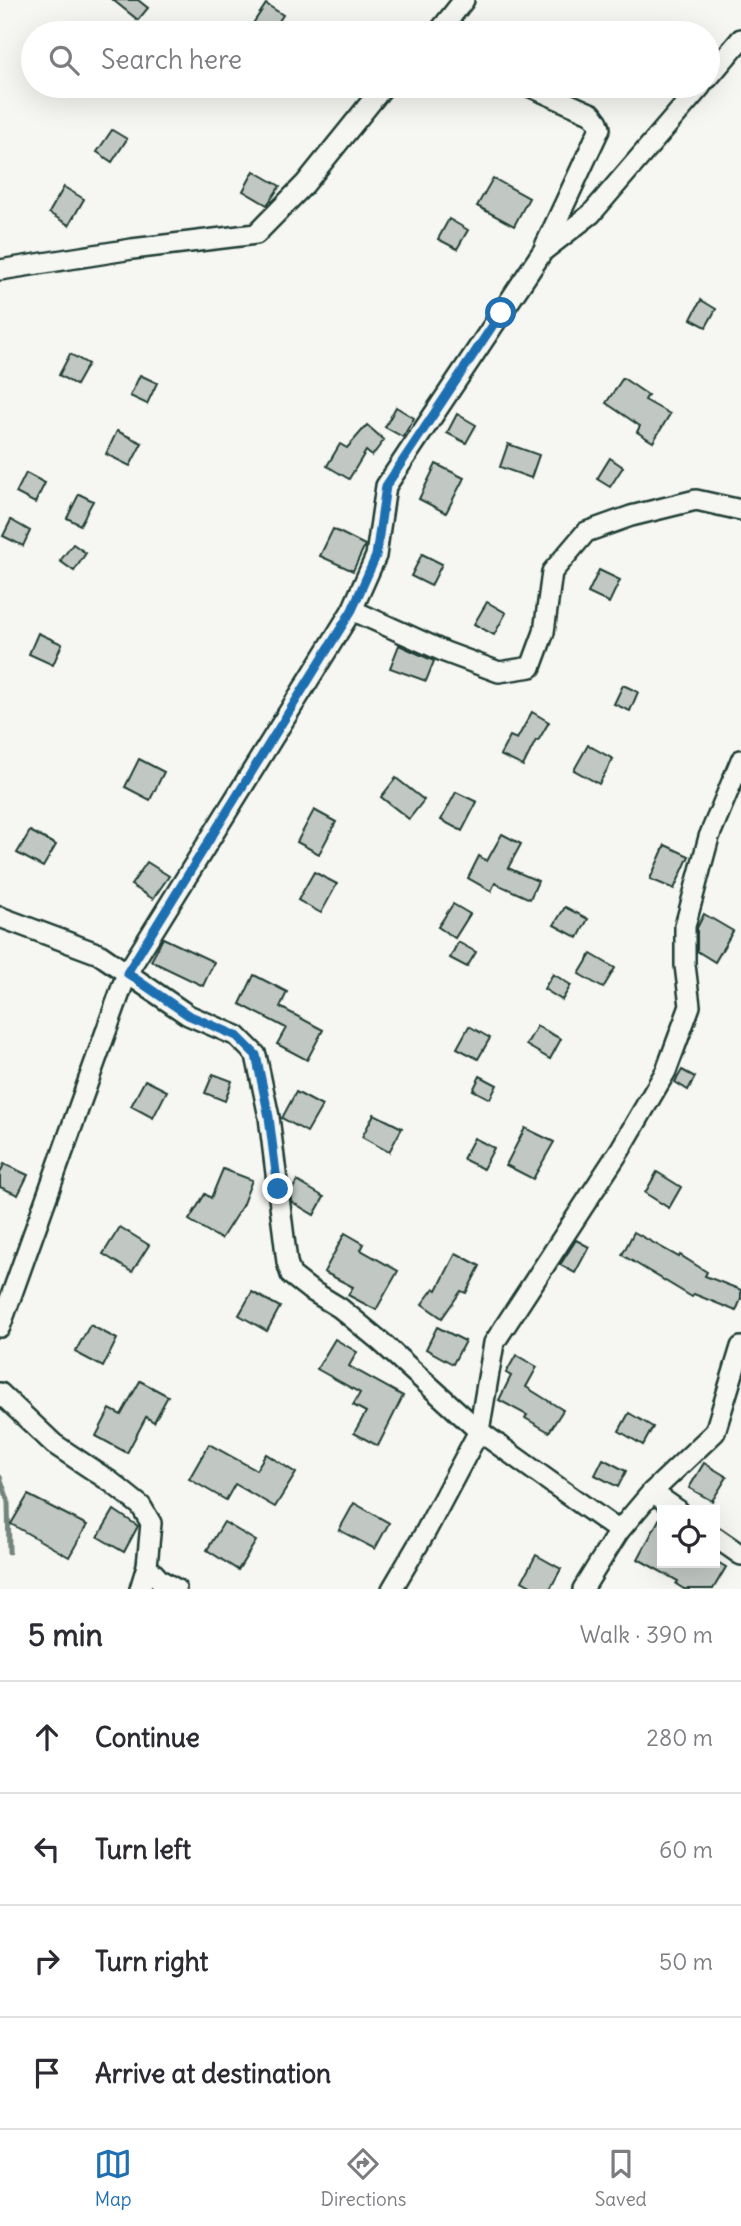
<!DOCTYPE html>
<html lang="en">
<head>
<meta charset="utf-8">
<style>
	body { margin:0; font-family:Delius,sans-serif; background:#f2f2f3; color:#2b2b33 }
	.controls { position:absolute; right:21px; bottom:21px; display:grid; overflow:hidden; border-radius:0px; box-shadow:0 7px 28px #0002 }
	.controls button { width:63px; height:63px; display:grid; place-items:center; padding:0; border:0; border-bottom:2px solid #e1e1e2; background:#fff; color:#2b2b33; font:35px sans-serif }
	.stop { position:absolute; width:21px; height:21px; margin:-16px; border:5px solid #1f6fb2; border-radius:50%; background:#fff }
	.stop.end { background:#1f6fb2; border-color:#fff; box-shadow:0 2px 7px #0008 }
	.list { margin:0; padding:0; list-style:none }
	h2 { display:flex; justify-content:space-between; align-items:center; height:91px; margin:0; padding:0 28px; font-size:30px }
	h2 small { font-size:23px; font-weight:400; color:#7c7c81 }
	.list li { display:grid; grid-template-columns:46px 1fr auto; gap:21px; align-items:center; box-sizing:border-box; height:112px; padding:0 28px; border-top:2px solid #e1e1e2 }
	.list b { display:block; font-size:26px; white-space:nowrap }
	.list em { font-size:23px; font-style:normal; color:#7c7c81 }
	.icon { flex:none; width:38px; height:38px; fill:none; stroke:currentColor; stroke-width:2; stroke-linecap:round; stroke-linejoin:round }
	.map { position:relative; flex:none; width:741px; height:1589px; overflow:hidden }
	.search { position:absolute; background:#fff; box-shadow:0 7px 28px #0002; left:21px; right:21px; top:21px; height:77px; display:flex; align-items:center; gap:18px; box-sizing:border-box; padding:0 24px; border-radius:38px; color:#7c7c81; font-size:26px }
	.sheet { height:539px; background:#fff }
	nav { display:flex; justify-content:space-around; align-items:center; box-sizing:border-box; height:98px; border-top:2px solid #e1e1e2; background:#fff; font-size:19px; color:#7c7c81 }
	nav a { display:grid; justify-items:center; gap:4px }
	nav .on { color:#1f6fb2 }
	.map>svg:first-child { display:block }
	.lines { fill:none; stroke-linecap:round; stroke-linejoin:round }
	.stream { stroke:#72847d; stroke-width:5 }
	.building { fill:#c1c8c3; stroke:#1f3d34; stroke-width:2 }
	.minor-casing { stroke:#1f3d34; stroke-width:24 }
	.minor { stroke:#f6f6f2; stroke-width:19 }
	.route { stroke:#1f6fb2; stroke-width:9 }
</style>
</head>
<body>
<div class="map">
<svg width="741" height="1589" viewBox="0 0 741 1589">
	<rect width="100%" height="100%" fill="#f6f6f2"/>
	<filter id="ink" filterUnits="userSpaceOnUse"><feTurbulence type="fractalNoise" baseFrequency=".0143" numOctaves="2"/><feDisplacementMap in="SourceGraphic" scale="14" xChannelSelector="R" yChannelSelector="G"/><feConvolveMatrix kernelMatrix="1 2 1 2 8 2 1 2 1" color-interpolation-filters="sRGB"/></filter>
	<g filter="url(#ink)">
		<g class="lines">
			<!-- stream -->
			<polyline class="stream" points="0,1477 8,1500 9,1552"/>
		</g>
		<!-- building -->
		<g class="building">
			<polygon points="113,0 138,0 148,8 138,20"/>
			<polygon points="266,4 283,15 271,33 265,33 252,25"/>
			<polygon points="112,130 127,139 112,162 97,152"/>
			<polygon points="254,171 280,186 267,205 243,191"/>
			<polygon points="493,178 529,198 514,226 477,206"/>
			<polygon points="64,187 84,199 69,225 49,213"/>
			<polygon points="449,219 468,230 457,249 438,239"/>
			<polygon points="701,300 716,309 706,327 691,319"/>
			<polygon points="70,354 88,364 76,385 59,375"/>
			<polygon points="140,375 157,383 147,404 130,396"/>
			<polygon points="623,378 648,395 645,400 670,414 653,442 637,432 640,426 606,403"/>
			<polygon points="396,407 414,418 403,437 385,427"/>
			<polygon points="457,414 476,425 466,443 447,433"/>
			<polygon points="367,425 384,440 372,456 366,451 349,479 327,466 340,444 347,448"/>
			<polygon points="117,431 142,443 130,466 106,454"/>
			<polygon points="508,444 539,455 531,478 500,467"/>
			<polygon points="610,458 623,467 610,487 597,479"/>
			<polygon points="436,464 464,478 446,513 419,499"/>
			<polygon points="26,473 45,483 35,503 16,493"/>
			<polygon points="79,494 93,501 80,525 67,518"/>
			<polygon points="11,520 30,531 23,546 3,536"/>
			<polygon points="333,529 365,545 353,571 320,556"/>
			<polygon points="73,544 86,553 74,571 60,561"/>
			<polygon points="422,554 442,564 431,586 411,576"/>
			<polygon points="599,570 620,580 609,603 588,593"/>
			<polygon points="487,602 506,613 494,635 474,624"/>
			<polygon points="38,633 62,644 53,665 29,654"/>
			<polygon points="399,645 434,661 426,681 390,668"/>
			<polygon points="623,685 638,692 630,711 614,704"/>
			<polygon points="532,712 549,722 538,741 536,740 523,766 500,755 510,736 517,739"/>
			<polygon points="588,745 613,759 599,784 574,770"/>
			<polygon points="139,759 164,772 150,800 125,787"/>
			<polygon points="396,778 424,800 409,819 381,797"/>
			<polygon points="456,792 477,802 462,831 441,820"/>
			<polygon points="314,810 336,822 319,854 297,842"/>
			<polygon points="30,831 56,845 43,867 17,853"/>
			<polygon points="502,834 521,844 508,868 538,881 530,899 495,883 491,891 468,878 479,856 487,861"/>
			<polygon points="665,845 689,856 674,889 650,879"/>
			<polygon points="147,862 169,876 153,899 131,885"/>
			<polygon points="314,872 337,884 321,913 298,900"/>
			<polygon points="453,904 470,914 455,938 438,927"/>
			<polygon points="565,907 588,919 578,938 554,925"/>
			<polygon points="704,914 733,931 715,962 697,951 697,928"/>
			<polygon points="163,938 214,962 203,986 151,961"/>
			<polygon points="458,942 476,952 467,967 450,958"/>
			<polygon points="591,954 615,968 603,988 579,974"/>
			<polygon points="553,974 571,985 562,1000 544,989"/>
			<polygon points="254,975 287,992 280,1007 323,1030 307,1060 277,1044 286,1028 240,1004"/>
			<polygon points="469,1026 490,1038 478,1059 457,1048"/>
			<polygon points="537,1026 561,1039 550,1059 526,1045"/>
			<polygon points="682,1070 695,1077 688,1090 675,1082"/>
			<polygon points="213,1074 232,1081 225,1101 205,1093"/>
			<polygon points="480,1076 497,1085 490,1099 473,1090"/>
			<polygon points="145,1080 167,1091 153,1118 131,1106"/>
			<polygon points="296,1092 322,1106 307,1132 282,1118"/>
			<polygon points="374,1114 402,1128 389,1152 362,1137"/>
			<polygon points="525,1128 554,1142 533,1179 506,1165"/>
			<polygon points="474,1138 494,1148 483,1169 463,1159"/>
			<polygon points="4,1164 28,1175 18,1195 0,1187 0,1173"/>
			<polygon points="223,1169 252,1180 242,1206 221,1239 189,1220 205,1194 211,1198"/>
			<polygon points="657,1172 681,1187 669,1208 645,1193"/>
			<polygon points="297,1181 324,1197 314,1215 292,1202 291,1192"/>
			<polygon points="120,1227 149,1245 132,1272 103,1254"/>
			<polygon points="634,1232 679,1257 680,1255 707,1272 705,1276 741,1290 741,1299 736,1311 694,1294 692,1297 622,1255"/>
			<polygon points="345,1233 364,1244 361,1250 398,1271 376,1310 348,1295 353,1287 324,1272"/>
			<polygon points="576,1240 589,1247 575,1273 560,1265"/>
			<polygon points="456,1253 480,1266 466,1293 461,1291 442,1318 422,1304 434,1288 437,1290"/>
			<polygon points="252,1292 280,1307 267,1331 239,1315"/>
			<polygon points="90,1325 117,1339 103,1367 75,1352"/>
			<polygon points="437,1327 465,1341 453,1364 426,1349"/>
			<polygon points="335,1339 357,1352 349,1366 403,1396 378,1446 354,1433 366,1412 353,1405 360,1393 317,1369"/>
			<polygon points="516,1355 537,1367 526,1387 563,1410 549,1432 525,1418 527,1415 499,1400 511,1376 506,1373"/>
			<polygon points="140,1381 168,1396 154,1422 146,1417 127,1453 96,1436 110,1409 121,1415"/>
			<polygon points="629,1413 653,1427 643,1445 619,1431"/>
			<polygon points="209,1444 256,1470 266,1454 296,1473 275,1507 235,1484 226,1500 189,1479"/>
			<polygon points="603,1459 626,1471 618,1487 595,1475"/>
			<polygon points="704,1463 727,1477 712,1501 689,1488"/>
			<polygon points="28,1495 87,1525 69,1557 11,1524"/>
			<polygon points="354,1503 389,1523 375,1549 339,1530"/>
			<polygon points="114,1510 138,1526 124,1552 98,1537"/>
			<polygon points="662,1514 662,1563 719,1563 726,1567 713,1589 684,1589 676,1584 678,1581 638,1559"/>
			<polygon points="224,1522 256,1541 238,1570 207,1550"/>
			<polygon points="536,1555 561,1569 550,1589 536,1589 522,1581"/>
		</g>
		<g class="lines">
			<!-- minor casing -->
			<g class="minor-casing">
				<g id="minor">
					<polyline points="438,33 464,0"/>
					<polyline points="708,78 741,39"/>
					<polyline points="529,86 592,114 598,122 600,128 545,246"/>
					<polyline points="0,270 132,249 256,234 305,184 384,86"/>
					<polyline points="352,610 445,652 499,672 531,667 544,632 552,572 586,532 631,516 696,500 741,510"/>
					<polyline points="0,917 99,954 188,1015 237,1036 256,1055 269,1117 287,1262 291,1275 309,1289 340,1308 380,1341 479,1431 619,1531"/>
					<polyline points="0,1327 127,973 352,610 376,556 386,486 543,251 591,214 701,86"/>
					<polyline points="0,1393 54,1444 111,1482 141,1506 151,1523 147,1566 160,1580 176,1589"/>
					<polyline points="652,1492 678,1510"/>
					<polyline points="715,1537 741,1555"/>
					<polyline points="140,1589 147,1566"/>
					<polyline points="392,1589 426,1531 479,1431 494,1343 620,1150 666,1071 690,1006 685,965 685,926 709,837 741,760"/>
					<polyline points="583,1589 619,1531 652,1492 715,1432 741,1347"/>
				</g>
			</g>
			<!-- minor -->
			<use href="#minor" class="minor"/>
		</g>
	</g>
	<g class="lines" filter="url(#ink)">
		<!-- route -->
		<polyline class="route" points="278,1189 269,1117 256,1055 237,1036 188,1015 127,973 352,610 376,556 386,486 501,313"/>
	</g>
</svg>
<div class="controls">
<button><svg class="icon" aria-label="locate" viewBox="0 0 24 24"><circle cx="12" cy="12" r="6"/><path d="M12 2v4M12 18v4M2 12h4M18 12h4"/></svg></button>
</div>
<div class="stop" style="left:501px;top:313px"></div>
<div class="stop end" style="left:278px;top:1189px"></div>
<div class="search"><svg class="icon" aria-label="search" viewBox="0 0 24 24"><circle cx="10" cy="10" r="6"/><path d="M15 15l6 6"/></svg>Search here</div>
</div>
<section class="sheet">
<h2>5 min<small>Walk · 390 m</small></h2>
<ul class="list">
<li><svg class="icon" aria-label="ahead" viewBox="0 0 24 24"><path d="M12 20V5M6 11l6-6 6 6"/></svg><div><b>Continue</b></div><em>280 m</em></li>
<li><svg class="icon" aria-label="left" viewBox="0 0 24 24"><path d="M17 20v-9H6M10 6l-5 5 5 5"/></svg><div><b>Turn left</b></div><em>60 m</em></li>
<li><svg class="icon" aria-label="right" viewBox="0 0 24 24"><path d="M7 20v-9h11M14 6l5 5-5 5"/></svg><div><b>Turn right</b></div><em>50 m</em></li>
<li><svg class="icon" aria-label="arrive" viewBox="0 0 24 24"><path d="M6 21V4h12l-3 4 3 4H6"/></svg><div><b>Arrive at destination</b></div></li>
</ul>
</section>
<nav>
<a class="on"><svg class="icon" aria-label="map" viewBox="0 0 24 24"><path d="M3 6l6-2 6 2 6-2v14l-6 2-6-2-6 2zM9 4v14M15 6v14"/></svg>Map</a>
<a><svg class="icon" aria-label="directions" viewBox="0 0 24 24"><path d="M12 3l9 9-9 9-9-9zM9 14v-3h6M13 9l2 2-2 2"/></svg>Directions</a>
<a><svg class="icon" aria-label="saved" viewBox="0 0 24 24"><path d="M7 4h10v16l-5-4-5 4z"/></svg>Saved</a>
</nav>
</body>
</html>
